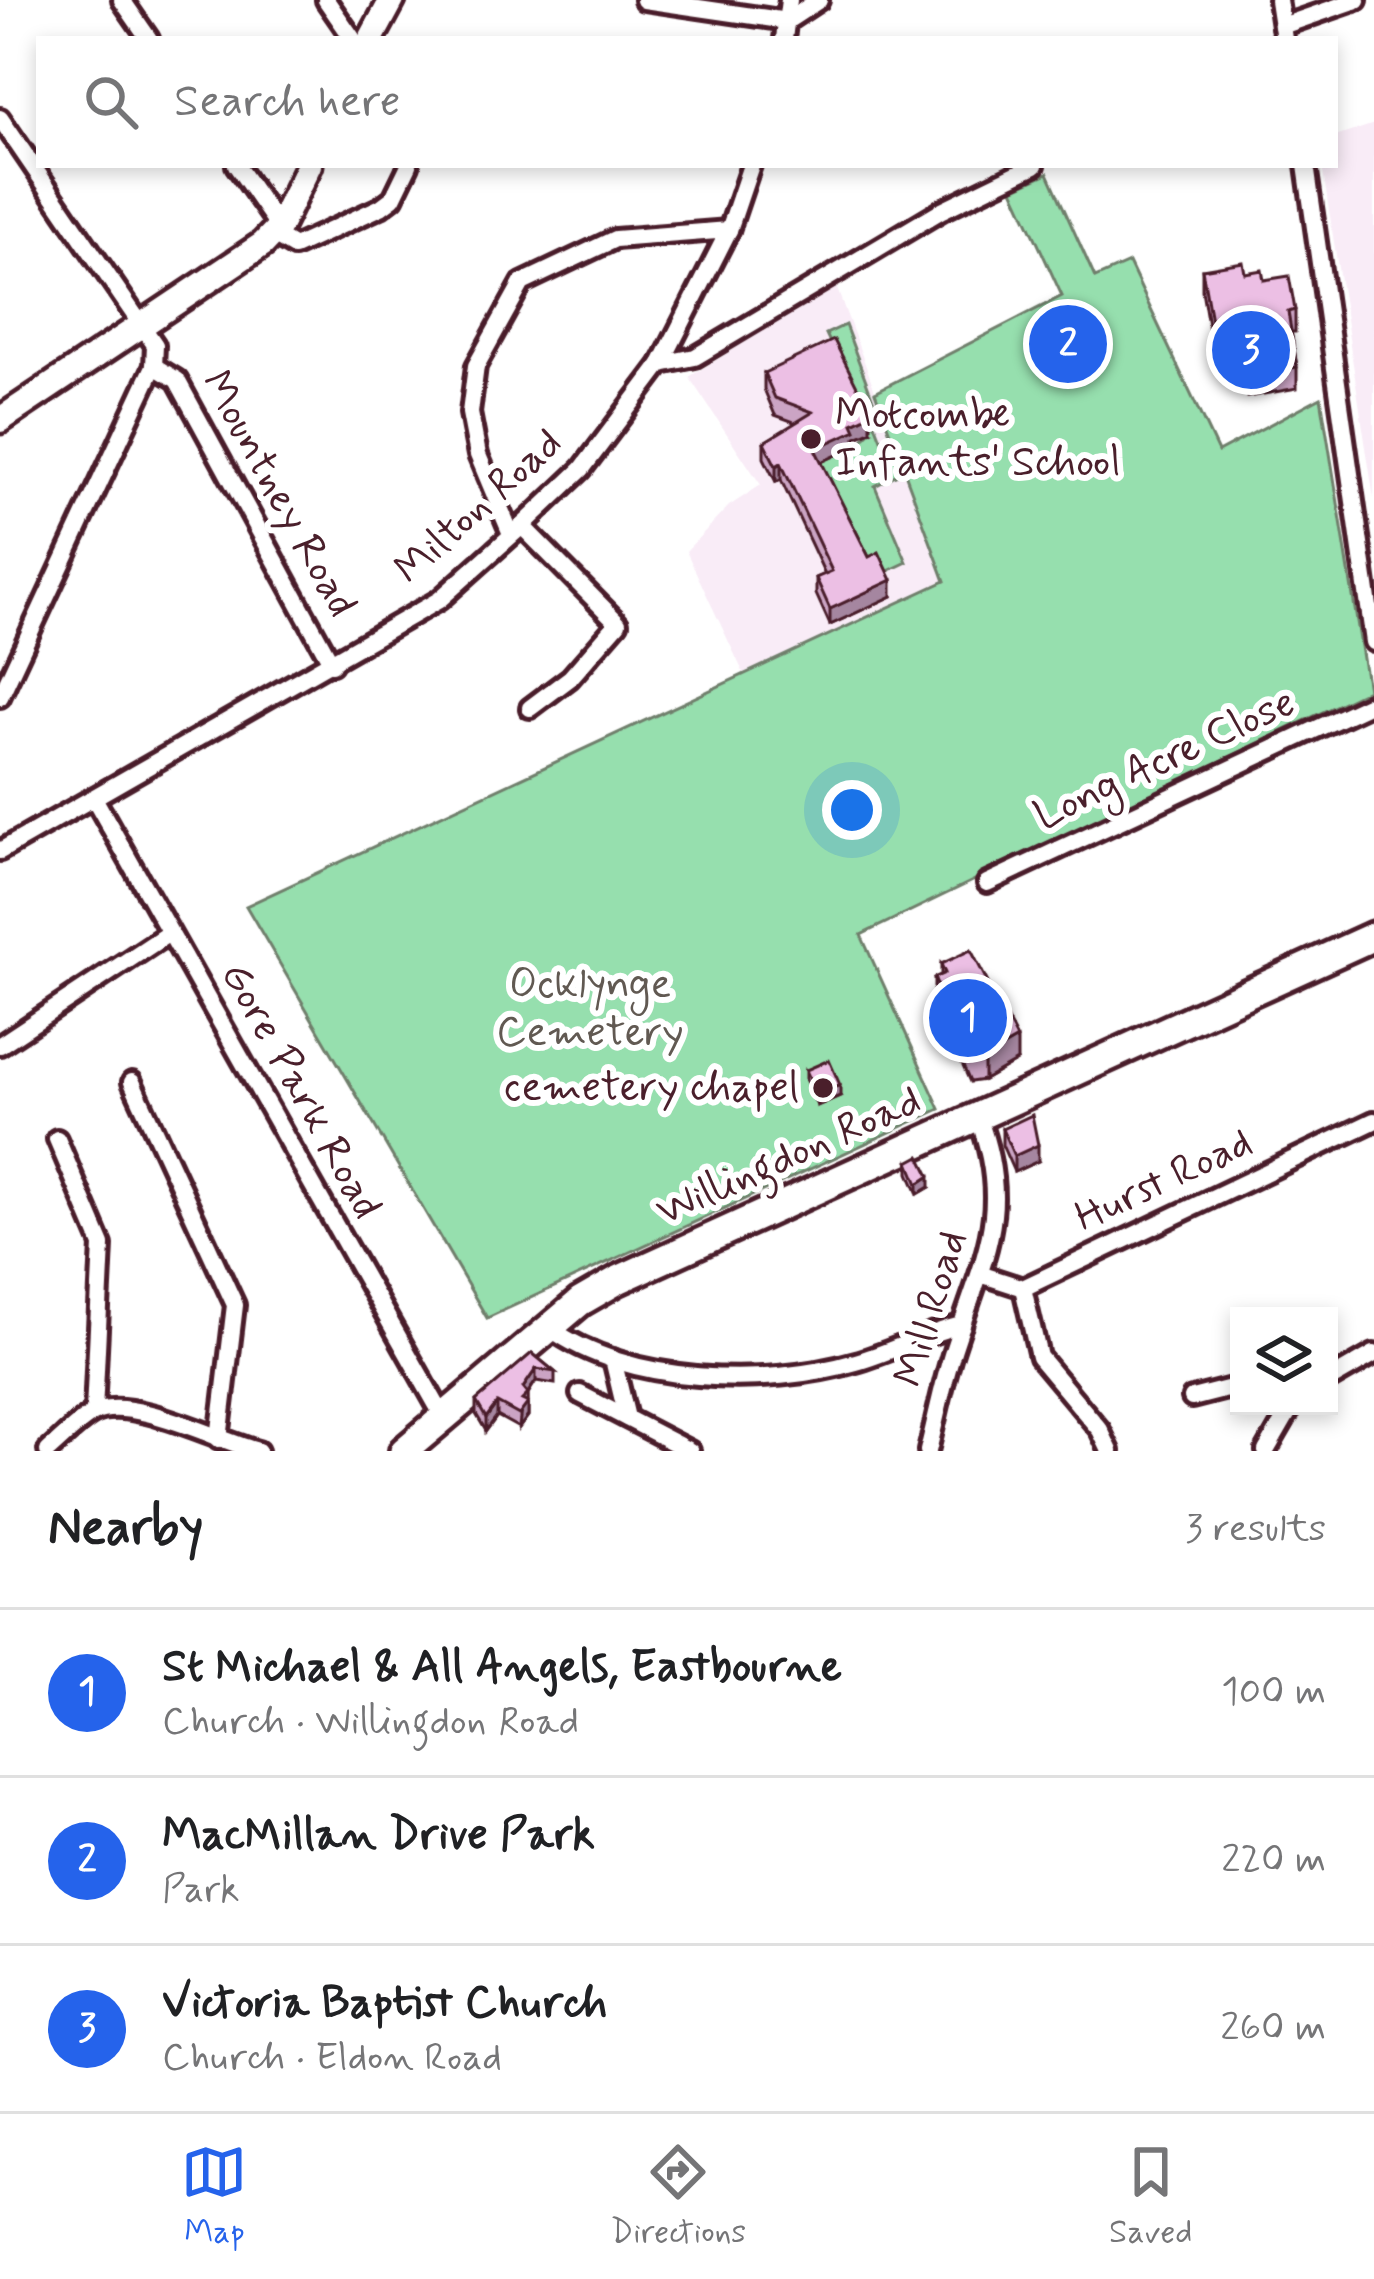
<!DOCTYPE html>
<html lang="en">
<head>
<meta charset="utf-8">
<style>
	body { margin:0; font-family:Mynerve,sans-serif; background:#f6f6f6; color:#202124 }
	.controls { position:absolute; right:36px; bottom:36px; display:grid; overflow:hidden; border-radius:0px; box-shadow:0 6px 18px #0003 }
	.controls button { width:108px; height:108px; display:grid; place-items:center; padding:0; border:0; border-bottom:3px solid #e0e0e0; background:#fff; color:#202124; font:60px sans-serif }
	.you { position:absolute; left:852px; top:810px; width:42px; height:42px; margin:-30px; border:9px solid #fff; border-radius:50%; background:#1a73e8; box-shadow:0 0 0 18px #1a73e833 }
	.badge { display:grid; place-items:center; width:78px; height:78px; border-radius:50%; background:#2563eb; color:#fff; font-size:39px; font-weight:700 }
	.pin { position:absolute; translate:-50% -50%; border:6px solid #fff; box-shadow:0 3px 12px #0006 }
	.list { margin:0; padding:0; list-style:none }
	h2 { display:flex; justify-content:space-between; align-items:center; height:156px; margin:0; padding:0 48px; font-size:51px }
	h2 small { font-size:39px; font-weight:400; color:#757577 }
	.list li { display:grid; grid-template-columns:78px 1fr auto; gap:36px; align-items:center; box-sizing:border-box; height:168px; padding:0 48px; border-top:3px solid #e0e0e0 }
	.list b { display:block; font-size:45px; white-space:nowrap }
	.list p { margin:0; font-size:39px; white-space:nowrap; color:#757577 }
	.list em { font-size:39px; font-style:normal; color:#757577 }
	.icon { flex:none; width:66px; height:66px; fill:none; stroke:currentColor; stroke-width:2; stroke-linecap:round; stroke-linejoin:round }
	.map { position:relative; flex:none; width:1374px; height:1451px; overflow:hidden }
	.search { position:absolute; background:#fff; box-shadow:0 6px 18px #0003; left:36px; right:36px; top:36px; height:132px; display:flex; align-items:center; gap:30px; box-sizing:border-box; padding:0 42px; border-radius:0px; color:#757577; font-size:45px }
	.sheet { height:660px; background:#fff }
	nav { display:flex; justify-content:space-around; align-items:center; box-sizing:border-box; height:168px; border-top:3px solid #e0e0e0; background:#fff; font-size:33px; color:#757577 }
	nav a { display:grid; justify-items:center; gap:6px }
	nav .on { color:#2563eb }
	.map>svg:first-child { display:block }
	.built { fill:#f9ecf7 }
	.green { fill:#96dfae; stroke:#707f6c; stroke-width:3 }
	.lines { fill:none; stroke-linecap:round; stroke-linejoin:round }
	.street-casing { stroke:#4a1f2b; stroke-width:26 }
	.secondary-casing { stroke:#4a1f2b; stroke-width:33 }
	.primary-casing { stroke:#4a1f2b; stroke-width:36 }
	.street { stroke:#fff; stroke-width:16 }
	.secondary { stroke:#fff; stroke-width:24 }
	.primary { stroke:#fff; stroke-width:27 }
	.wall { fill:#cba4c4; stroke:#4a1f2b; stroke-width:3 }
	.shaded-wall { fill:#a586a0; stroke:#4a1f2b; stroke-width:3 }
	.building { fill:#ecbfe4; stroke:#4a1f2b; stroke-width:3 }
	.poi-dot { fill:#4a1f2b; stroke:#fff; stroke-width:4.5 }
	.labels { text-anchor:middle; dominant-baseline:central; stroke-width:12; stroke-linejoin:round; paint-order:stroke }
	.poi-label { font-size:42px; fill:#4a1f2b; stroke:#fff; text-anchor:start }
	.street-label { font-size:42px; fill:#4a1f2b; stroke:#fff }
	.park-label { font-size:42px; fill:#615952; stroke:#fff }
</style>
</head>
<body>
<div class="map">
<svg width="1374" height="1451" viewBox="0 0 1374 1451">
	<rect width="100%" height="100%" fill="#fff"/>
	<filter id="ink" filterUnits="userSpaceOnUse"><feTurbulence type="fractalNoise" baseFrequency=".00833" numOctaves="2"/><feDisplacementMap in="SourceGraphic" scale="24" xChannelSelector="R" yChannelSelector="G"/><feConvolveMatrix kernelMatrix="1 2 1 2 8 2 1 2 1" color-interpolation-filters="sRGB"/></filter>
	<g filter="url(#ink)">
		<!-- built -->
		<g class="built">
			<polygon points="1374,124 1374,499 1322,165 1335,165 1335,137"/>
			<polygon points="836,286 946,581 744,674 686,551 729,506 761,485 689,377"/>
		</g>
		<!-- green -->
		<g class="green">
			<polygon points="1048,173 1095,278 1129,263 1218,452 1321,397 1368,690 861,935 940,1109 487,1318 246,906 945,581 875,392 1062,296 1013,189"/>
			<polygon points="845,325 880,418 874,421 881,439 888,436 901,472 875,486 907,562 882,574 869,573 814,464 856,446 871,431 826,334"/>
		</g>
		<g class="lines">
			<!-- street casing -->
			<g class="street-casing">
				<g id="street">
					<polyline points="122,0 149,39"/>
					<polyline points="326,0 353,39"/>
					<polyline points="644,0 787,21 819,0"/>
					<polyline points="1278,0 1284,39"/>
					<polyline points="1282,26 1357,0"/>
					<polyline points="784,39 789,0"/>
					<polyline points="0,118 155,345 154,366 0,697"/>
					<polyline points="236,165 279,227"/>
					<polyline points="1306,165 1374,642"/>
					<polyline points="272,234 294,247 381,207 393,198 409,165"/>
					<polyline points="661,364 695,357 942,210 1035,165"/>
					<polyline points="154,366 177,380 332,664"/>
					<polyline points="522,526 618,623 570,678 530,708"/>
					<polyline points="511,534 478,455 470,413 476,366 522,283 615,239 729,230"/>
					<polyline points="94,798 444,1418"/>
					<polyline points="0,851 439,600 522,526 582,469 661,364 729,230 751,165"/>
					<polyline points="987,883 1374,702"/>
					<polyline points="0,1045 169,933"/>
					<polyline points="132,1082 235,1305 219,1439"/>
					<polyline points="57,1139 102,1245 94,1412"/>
					<polyline points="983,1275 1023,1288 1374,1121"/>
					<polyline points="1023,1288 1039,1357 1100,1430 1110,1451"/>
					<path d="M550,1328C627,1385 767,1388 856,1362C892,1352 925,1333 962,1325"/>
					<polyline points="613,1359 627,1418"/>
					<polyline points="1329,1380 1374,1354"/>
					<polyline points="580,1394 690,1451"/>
					<polyline points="1192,1398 1239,1386"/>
					<path d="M48,1451C62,1439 77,1423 92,1414C128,1393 219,1441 258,1451"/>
					<path d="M928,1451C937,1415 944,1377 956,1342C984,1256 1013,1209 978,1117"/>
					<polyline points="1266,1451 1292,1406"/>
				</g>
			</g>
			<!-- secondary casing -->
			<g class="secondary-casing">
				<g id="secondary">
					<polyline points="371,39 392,0"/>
					<polyline points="0,420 263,244 279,227 309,165"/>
				</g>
			</g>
			<!-- primary casing -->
			<g class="primary-casing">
				<polyline id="primary" points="404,1451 580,1302 618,1280 1374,936"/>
			</g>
			<!-- street -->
			<use href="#street" class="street"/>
			<!-- secondary -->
			<use href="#secondary" class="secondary"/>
			<!-- primary -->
			<use href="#primary" class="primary"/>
		</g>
		<!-- wall -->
		<g class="wall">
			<polygon points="1202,269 1245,273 1264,280 1295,310 1295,332 1291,332 1297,367 1297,388 1247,397 1242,367 1216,372 1202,290"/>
			<polygon points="764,373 871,431 856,437 856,446 821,462 869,557 892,596 830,625 816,594 816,578 825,574 781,480 776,482 764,458 764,442 797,423 775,415 764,389"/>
			<polygon points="941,964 1017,1061 984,1080 970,1082 934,1000 934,978 941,975"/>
			<polygon points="806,1070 840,1096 817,1106 806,1081"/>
			<polygon points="1002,1129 1038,1161 1014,1172 1002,1145"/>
			<polygon points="909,1162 930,1187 918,1194 909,1173"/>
			<polygon points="532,1353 555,1372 555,1384 536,1381 528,1394 528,1416 519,1428 497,1416 486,1431 476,1414 476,1401"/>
		</g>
		<!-- shaded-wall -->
		<g class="shaded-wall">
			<polygon points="871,414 871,431 856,437 856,446 815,465 815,449 853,423"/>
			<polygon points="781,463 781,480 776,482 776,466"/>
			<polygon points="892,580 892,596 830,625 830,609"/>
			<polygon points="1017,1039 1017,1061 984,1080 984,1058"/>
			<polygon points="840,1085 840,1096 817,1106 817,1095"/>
			<polygon points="1038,1145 1038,1161 1014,1172 1014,1156"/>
			<polygon points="930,1176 930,1187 918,1194 918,1184"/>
			<polygon points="536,1369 536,1381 526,1395 528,1394 528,1416 519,1428 523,1388"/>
			<polygon points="497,1403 497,1416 486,1431 486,1418"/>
		</g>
		<!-- building -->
		<g class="building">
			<polygon points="1243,262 1245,273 1262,270 1264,280 1289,276 1295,310 1288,312 1297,367 1247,376 1242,346 1216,350 1202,269"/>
			<polygon points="834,340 871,414 853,423 856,430 815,449 869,557 879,552 892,580 830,609 816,578 832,571 781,463 776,466 764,442 813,412 775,398 764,373"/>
			<polygon points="971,950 1017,1039 984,1058 970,1061 934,978 945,973 941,964"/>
			<polygon points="829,1060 840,1085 817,1095 806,1070"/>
			<polygon points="1032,1115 1038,1145 1014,1156 1002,1129"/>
			<polygon points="920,1156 930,1176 918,1184 909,1162"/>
			<polygon points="532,1353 555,1372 536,1369 523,1388 528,1394 522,1400 528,1403 519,1415 497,1403 486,1418 476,1401"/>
		</g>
	</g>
	<!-- markers -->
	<g class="poi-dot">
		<circle cx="811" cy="439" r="12"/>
		<circle cx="823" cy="1088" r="12"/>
	</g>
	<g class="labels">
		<!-- poi labels -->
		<g class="poi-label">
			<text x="835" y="415">Motcombe<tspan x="835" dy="48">Infants' School</tspan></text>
			<text x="799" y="1088" text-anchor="end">cemetery chapel</text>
		</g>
		<!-- street labels -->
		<g class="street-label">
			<text transform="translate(278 494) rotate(61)">Mountney Road</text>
			<text transform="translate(479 507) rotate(-42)">Milton Road</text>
			<text transform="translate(1165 760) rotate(-25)">Long Acre Close</text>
			<text transform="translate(300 1091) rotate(61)">Gore Park Road</text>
			<text transform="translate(789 1157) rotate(-24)">Willingdon Road</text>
			<text transform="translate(1164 1181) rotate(-25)">Hurst Road</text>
			<text transform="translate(932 1309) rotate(-73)">Mill Road</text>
		</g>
		<!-- park labels -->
		<g class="park-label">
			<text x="590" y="985">Ocklynge<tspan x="590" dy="48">Cemetery</tspan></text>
		</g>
	</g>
</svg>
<div class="controls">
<button><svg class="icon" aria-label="layers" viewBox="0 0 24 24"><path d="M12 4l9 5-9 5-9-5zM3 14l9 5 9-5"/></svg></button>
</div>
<div class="you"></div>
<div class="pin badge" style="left:968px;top:1018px">1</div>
<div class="pin badge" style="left:1068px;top:344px">2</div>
<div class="pin badge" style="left:1251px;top:350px">3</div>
<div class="search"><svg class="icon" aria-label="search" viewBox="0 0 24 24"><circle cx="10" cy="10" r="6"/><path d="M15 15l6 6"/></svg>Search here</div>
</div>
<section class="sheet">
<h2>Nearby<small>3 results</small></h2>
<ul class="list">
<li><span class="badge">1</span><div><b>St Michael &amp; All Angels, Eastbourne</b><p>Church · Willingdon Road</p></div><em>100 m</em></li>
<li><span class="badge">2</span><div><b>MacMillan Drive Park</b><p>Park</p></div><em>220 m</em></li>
<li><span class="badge">3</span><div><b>Victoria Baptist Church</b><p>Church · Eldon Road</p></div><em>260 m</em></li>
</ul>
</section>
<nav>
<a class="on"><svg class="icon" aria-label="map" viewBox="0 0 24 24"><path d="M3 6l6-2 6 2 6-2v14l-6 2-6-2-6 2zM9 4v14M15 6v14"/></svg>Map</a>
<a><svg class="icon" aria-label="directions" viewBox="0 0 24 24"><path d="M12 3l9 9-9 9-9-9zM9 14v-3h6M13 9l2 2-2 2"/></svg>Directions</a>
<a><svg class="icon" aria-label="saved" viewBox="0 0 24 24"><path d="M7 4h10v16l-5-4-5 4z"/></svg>Saved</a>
</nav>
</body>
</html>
